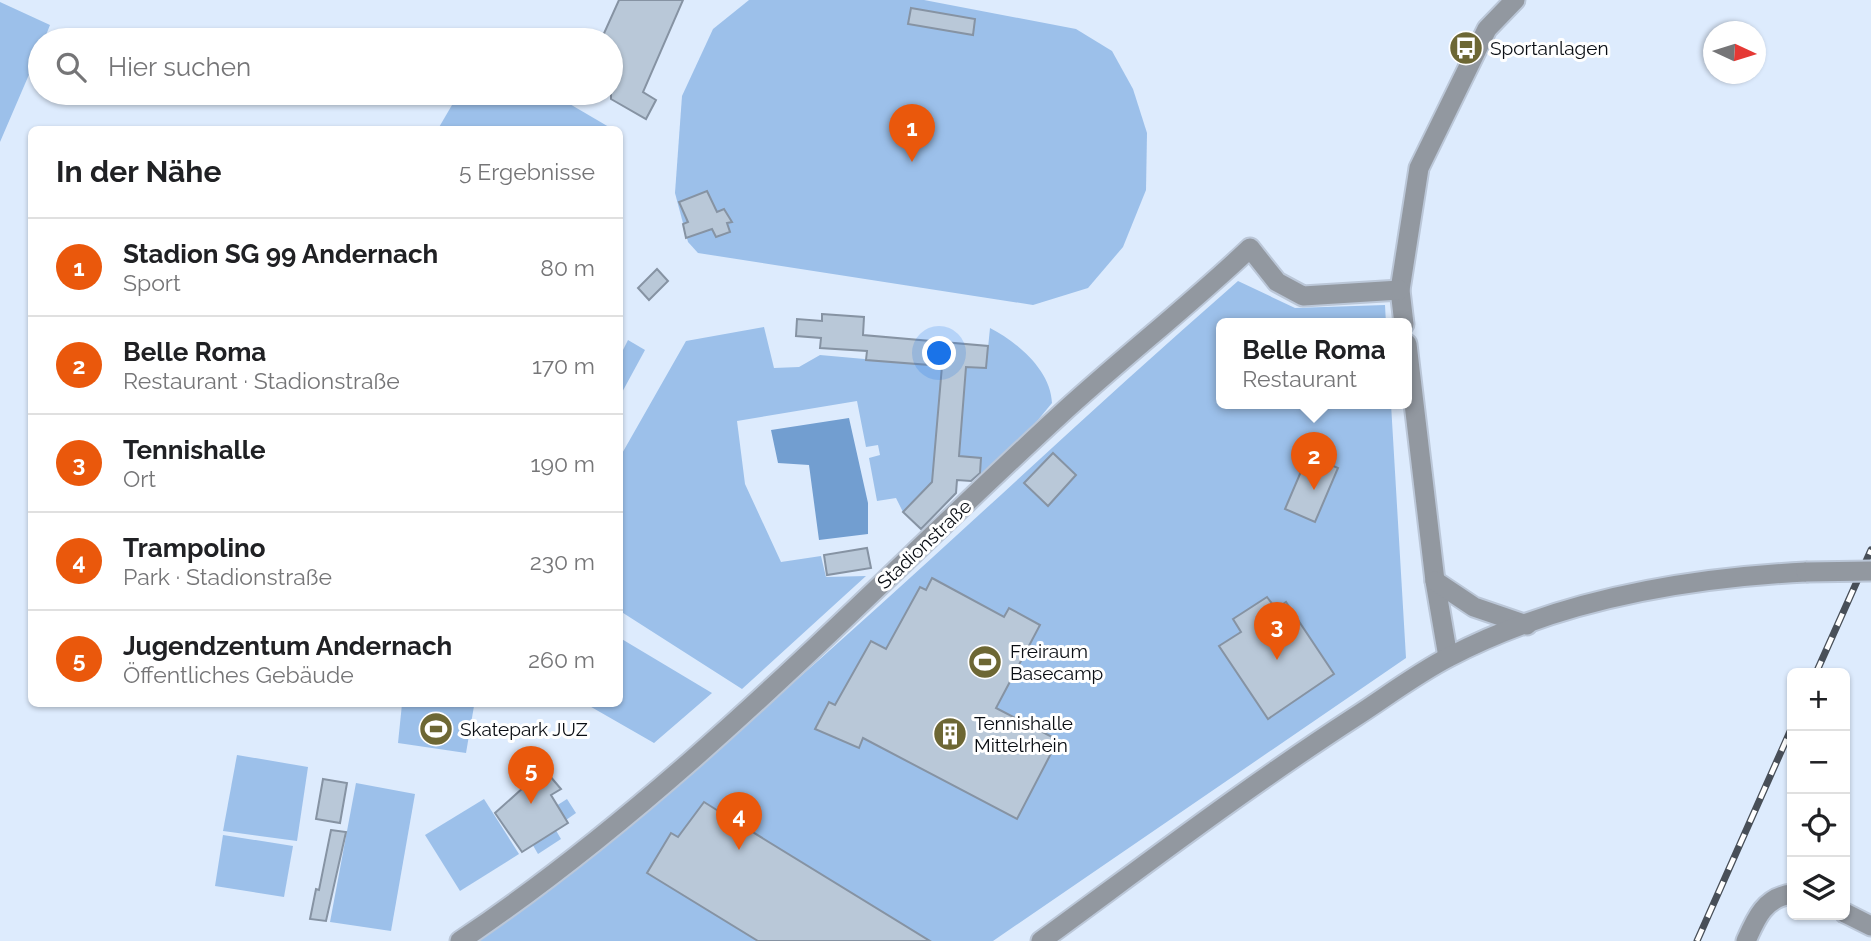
<!DOCTYPE html>
<html lang="de">
<head>
<meta charset="utf-8">
<style>
	body { margin:0; font-family:Raleway,sans-serif; background:#f6f6f6; color:#202124 }
	.controls { position:absolute; right:21px; bottom:21px; display:grid; overflow:hidden; border-radius:10px; box-shadow:0 2px 5px #0004 }
	.controls button { width:63px; height:63px; display:grid; place-items:center; padding:0; border:0; border-bottom:2px solid #e0e0e0; background:#fff; color:#202124; font:35px sans-serif }
	.compass { position:absolute; left:1703px; top:21px; width:63px; height:63px; border-radius:50%; background:#fff; box-shadow:0 2px 5px #0004; rotate:94deg }
	.you { position:absolute; left:940px; top:354px; width:24px; height:24px; margin:-18px; border:5px solid #fff; border-radius:50%; background:#1a73e8; box-shadow:0 0 0 10px #1a73e833 }
	.badge { display:grid; place-items:center; width:46px; height:46px; border-radius:50%; background:#ea580c; color:#fff; font-size:23px; font-weight:700 }
	.pin { position:absolute; translate:-50% -58px; filter:drop-shadow(0 2px 4px #0008) }
	.pin::after { content:''; position:absolute; top:37px; width:24px; height:21px; background:inherit; clip-path:polygon(0 0,100% 0,50% 100%) }
	.popup { position:absolute; left:1216px; top:318px; width:196px; height:91px; box-sizing:border-box; display:grid; place-content:center; border-radius:10px; background:#fff; filter:drop-shadow(0 2px 5px #0005); font-size:23px; white-space:nowrap; color:#757577 }
	.popup b { font-size:26px; color:#202124 }
	.popup::after { content:''; position:absolute; left:50%; top:100%; margin-left:-14px; border:14px solid transparent; border-top-color:#fff }
	.list { margin:0; padding:0; list-style:none }
	h2 { display:flex; justify-content:space-between; align-items:center; height:91px; margin:0; padding:0 28px; font-size:30px }
	h2 small { font-size:23px; font-weight:400; color:#757577 }
	.list li { display:grid; grid-template-columns:46px 1fr auto; gap:21px; align-items:center; box-sizing:border-box; height:98px; padding:0 28px; border-top:2px solid #e0e0e0 }
	.list b { display:block; font-size:26px; white-space:nowrap }
	.list p { margin:0; font-size:23px; white-space:nowrap; color:#757577 }
	.list em { font-size:23px; font-style:normal; color:#757577 }
	.icon { flex:none; width:38px; height:38px; fill:none; stroke:currentColor; stroke-width:2; stroke-linecap:round; stroke-linejoin:round }
	.map { position:relative; flex:none; width:1871px; height:941px; overflow:hidden }
	.search { position:absolute; background:#fff; box-shadow:0 2px 5px #0004; left:28px; top:28px; width:595px; height:77px; display:flex; align-items:center; gap:18px; box-sizing:border-box; padding:0 24px; border-radius:38px; color:#757577; font-size:26px }
	.panel { position:absolute; background:#fff; box-shadow:0 2px 5px #0004; left:28px; top:126px; width:595px; height:581px; border-radius:10px }
	.map>svg:first-child { display:block }
	.green { fill:#9cc0ea }
	.water { fill:#729ed0 }
	.building { fill:#b9c8d8; stroke:#8693a3; stroke-width:2 }
	.lines { fill:none; stroke-linecap:round; stroke-linejoin:round }
	.minor-casing { stroke:#bbc7d8; stroke-width:23 }
	.tertiary-casing { stroke:#bbc7d8; stroke-width:23 }
	.minor { stroke:#9298a0; stroke-width:19 }
	.tertiary { stroke:#9298a0; stroke-width:19 }
	.rail-casing { stroke:#484f58; stroke-width:7 }
	.rail { stroke:#fff; stroke-width:4.5; stroke-dasharray:13; stroke-linecap:butt }
	.tertiary-bridge-casing { stroke:#bbc7d8; stroke-width:23; stroke-linecap:butt }
	.tertiary-bridge { stroke:#9298a0; stroke-width:19 }
	.labels { text-anchor:middle; dominant-baseline:central; stroke-width:6; stroke-linejoin:round; paint-order:stroke }
	.poi-label { font-size:19px; fill:#090d13; stroke:#fff; text-anchor:start }
	.street-label { font-size:19px; fill:#090d13; stroke:#fff }
</style>
</head>
<body>
<div class="map">
<svg width="1871" height="941" viewBox="0 0 1871 941">
	<rect width="100%" height="100%" fill="#ddebfd"/>
	<!-- green -->
	<g class="green">
		<polygon points="749,0 924,0 1076,29 1112,51 1133,89 1147,133 1146,190 1123,247 1088,288 1033,305 698,253 688,242 675,193 682,96 713,29"/>
		<polygon points="0,2 50,25 44,40 40,40 40,49 0,142"/>
		<polygon points="459,93 551,93 609,127 438,129"/>
		<path d="M1238,281L1295,308L1385,305L1386,324H1221V404H1391L1406,658L993,941H471C747,746 983,503 1238,281Z"/>
		<polygon points="764,327 774,368 799,367 820,355 942,366 932,482 903,512 896,498 877,501 869,458 880,455 878,445 866,447 857,401 737,421 745,484 781,562 821,556 826,577 866,576 742,689 620,611 620,457 686,341"/>
		<path d="M990,328C1016,341 1051,370 1052,403L1014,449L980,482L981,458L959,456L966,367L986,368Z"/>
		<polygon points="628,340 645,350 620,396 620,356"/>
		<polygon points="620,638 712,693 654,743 586,704 620,704"/>
		<polygon points="402,704 474,706 466,753 398,743"/>
		<polygon points="237,755 308,767 297,841 223,831"/>
		<polygon points="356,783 415,794 391,931 330,922"/>
		<polygon points="484,799 519,854 460,891 425,835"/>
		<polygon points="567,799 576,813 566,820 556,806"/>
		<polygon points="554,827 561,839 538,854 531,842"/>
		<polygon points="223,835 293,846 284,897 215,886"/>
	</g>
	<!-- water -->
	<polygon class="water" points="849,418 868,503 868,534 819,540 809,465 778,463 771,430"/>
	<!-- building -->
	<g class="building">
		<polygon points="619,0 683,0 643,92 656,100 646,119 611,99 611,40 601,40"/>
		<polygon points="911,8 975,19 973,35 908,24"/>
		<polygon points="707,191 717,212 724,209 732,222 727,223 730,232 716,237 712,229 686,238 683,224 688,222 679,202"/>
		<polygon points="657,269 668,281 649,300 638,288"/>
		<polygon points="822,314 864,317 863,335 988,346 986,368 966,367 959,456 981,458 980,473 971,481 957,480 956,493 921,529 903,512 932,482 942,366 866,360 867,351 820,348 821,338 796,336 797,319 822,321"/>
		<polygon points="1053,453 1076,475 1048,506 1024,483"/>
		<polygon points="1308,455 1338,468 1315,522 1285,509"/>
		<polygon points="867,548 871,568 827,575 824,555"/>
		<polygon points="932,578 1004,617 1009,608 1040,625 996,708 1058,740 1017,819 863,738 859,748 815,729 829,702 835,705 871,641 886,649 920,587 926,590"/>
		<polygon points="1267,597 1276,609 1286,602 1334,674 1268,719 1219,646 1241,632 1233,619"/>
		<polygon points="544,769 561,789 551,795 568,823 522,852 495,813"/>
		<polygon points="323,779 347,783 340,823 316,819"/>
		<polygon points="704,802 720,812 930,941 758,941 647,873 671,833 678,837"/>
		<polygon points="331,830 346,832 326,921 310,919 316,889 319,890"/>
	</g>
	<g class="lines">
		<!-- minor casing -->
		<g class="minor-casing">
			<g id="minor">
				<polyline points="1404,324 1400,290 1419,168 1487,29 1515,0"/>
				<polyline points="1407,344 1435,581 1448,657"/>
				<polyline points="1435,581 1474,607 1527,625"/>
				<polyline points="1845,913 1871,926"/>
				<path d="M460,941C682,792 864,595 1060,415C1122,358 1189,306 1250,248L1277,282L1303,296L1400,290"/>
				<path d="M1746,941C1756,918 1765,897 1792,894"/>
			</g>
		</g>
		<!-- tertiary casing -->
		<g class="tertiary-casing">
			<path id="tertiary" d="M1041,941C1145,865 1247,787 1355,717C1386,697 1416,674 1449,657C1556,601 1686,578 1806,572"/>
		</g>
		<!-- minor -->
		<use href="#minor" class="minor"/>
		<!-- tertiary -->
		<use href="#tertiary" class="tertiary"/>
		<!-- rail casing -->
		<g class="rail-casing">
			<g id="rail">
				<polyline points="1816,673 1871,550"/>
				<polyline points="1697,941 1792,727"/>
			</g>
		</g>
		<!-- rail -->
		<use href="#rail" class="rail"/>
		<!-- tertiary-bridge casing -->
		<g class="tertiary-bridge-casing">
			<polyline id="tertiary-bridge" points="1806,572 1871,571"/>
		</g>
		<!-- tertiary-bridge -->
		<use href="#tertiary-bridge" class="tertiary-bridge"/>
	</g>
	<!-- icons -->
	<defs>
		<g id="bus-disc" transform="scale(1.75)"><circle r="9.5" fill="#6d6734" stroke="#fff"/><path d="M-5-6H5V4H4V6H2V4H-2V6H-4V4H-5ZM-3.5-4V0h7V-4ZM-3.5 1.2v1.5H-2V1.2ZM2 1.2v1.5H3.5V1.2Z" fill="#fff"/></g>
		<g id="stadium-disc" transform="scale(1.75)"><circle r="9.5" fill="#6d6734" stroke="#fff"/><path d="M0-5a6.5 5 0 1 0 0 10a6.5 5 0 1 0 0-10ZM-3.5-1.8h7v3.6h-7Z" fill="#fff"/></g>
		<g id="building-disc" transform="scale(1.75)"><circle r="9.5" fill="#6d6734" stroke="#fff"/><path d="M-4-6H4V6H1V3H-1V6H-4ZM-2.5-4.3h1.7v1.8h-1.7ZM.8-4.3h1.7v1.8H.8ZM-2.5-1h1.7V.8h-1.7ZM.8-1h1.7V.8H.8Z" fill="#fff"/></g>
	</defs>
	<g fill-rule="evenodd">
		<use href="#bus-disc" x="1466" y="48"/>
		<use href="#stadium-disc" x="985" y="662"/>
		<use href="#stadium-disc" x="436" y="729"/>
		<use href="#building-disc" x="950" y="734"/>
	</g>
	<g class="labels">
		<!-- poi labels -->
		<g class="poi-label">
			<text x="1490" y="48">Sportanlagen</text>
			<text x="1010" y="651">Freiraum<tspan x="1010" dy="22">Basecamp</tspan></text>
			<text x="974" y="723">Tennishalle<tspan x="974" dy="22">Mittelrhein</tspan></text>
			<text x="460" y="729">Skatepark JUZ</text>
		</g>
		<!-- street labels -->
		<g class="street-label">
			<text transform="translate(924 544) rotate(-43)">Stadionstraße</text>
		</g>
	</g>
</svg>
<div class="controls">
<button>+</button>
<button>−</button>
<button><svg class="icon" aria-label="locate" viewBox="0 0 24 24"><circle cx="12" cy="12" r="6"/><path d="M12 2v4M12 18v4M2 12h4M18 12h4"/></svg></button>
<button><svg class="icon" aria-label="layers" viewBox="0 0 24 24"><path d="M12 4l9 5-9 5-9-5zM3 14l9 5 9-5"/></svg></button>
</div>
<svg class="compass" viewBox="-18 -18 36 36"><path d="M0-13l5 13h-10z" fill="#e53935"/><path d="M0 13l5-13h-10z" fill="#757577"/></svg>
<div class="you"></div>
<div class="pin badge" style="left:912px;top:162px">1</div>
<div class="pin badge" style="left:1314px;top:490px">2</div>
<div class="popup"><b>Belle Roma</b>Restaurant</div>
<div class="pin badge" style="left:1277px;top:660px">3</div>
<div class="pin badge" style="left:739px;top:850px">4</div>
<div class="pin badge" style="left:531px;top:804px">5</div>
<div class="search"><svg class="icon" aria-label="search" viewBox="0 0 24 24"><circle cx="10" cy="10" r="6"/><path d="M15 15l6 6"/></svg>Hier suchen</div>
<section class="panel">
<h2>In der Nähe<small>5 Ergebnisse</small></h2>
<ul class="list">
<li><span class="badge">1</span><div><b>Stadion SG 99 Andernach</b><p>Sport</p></div><em>80 m</em></li>
<li><span class="badge">2</span><div><b>Belle Roma</b><p>Restaurant · Stadionstraße</p></div><em>170 m</em></li>
<li><span class="badge">3</span><div><b>Tennishalle</b><p>Ort</p></div><em>190 m</em></li>
<li><span class="badge">4</span><div><b>Trampolino</b><p>Park · Stadionstraße</p></div><em>230 m</em></li>
<li><span class="badge">5</span><div><b>Jugendzentum Andernach</b><p>Öffentliches Gebäude</p></div><em>260 m</em></li>
</ul>
</section>
</div>
</body>
</html>
